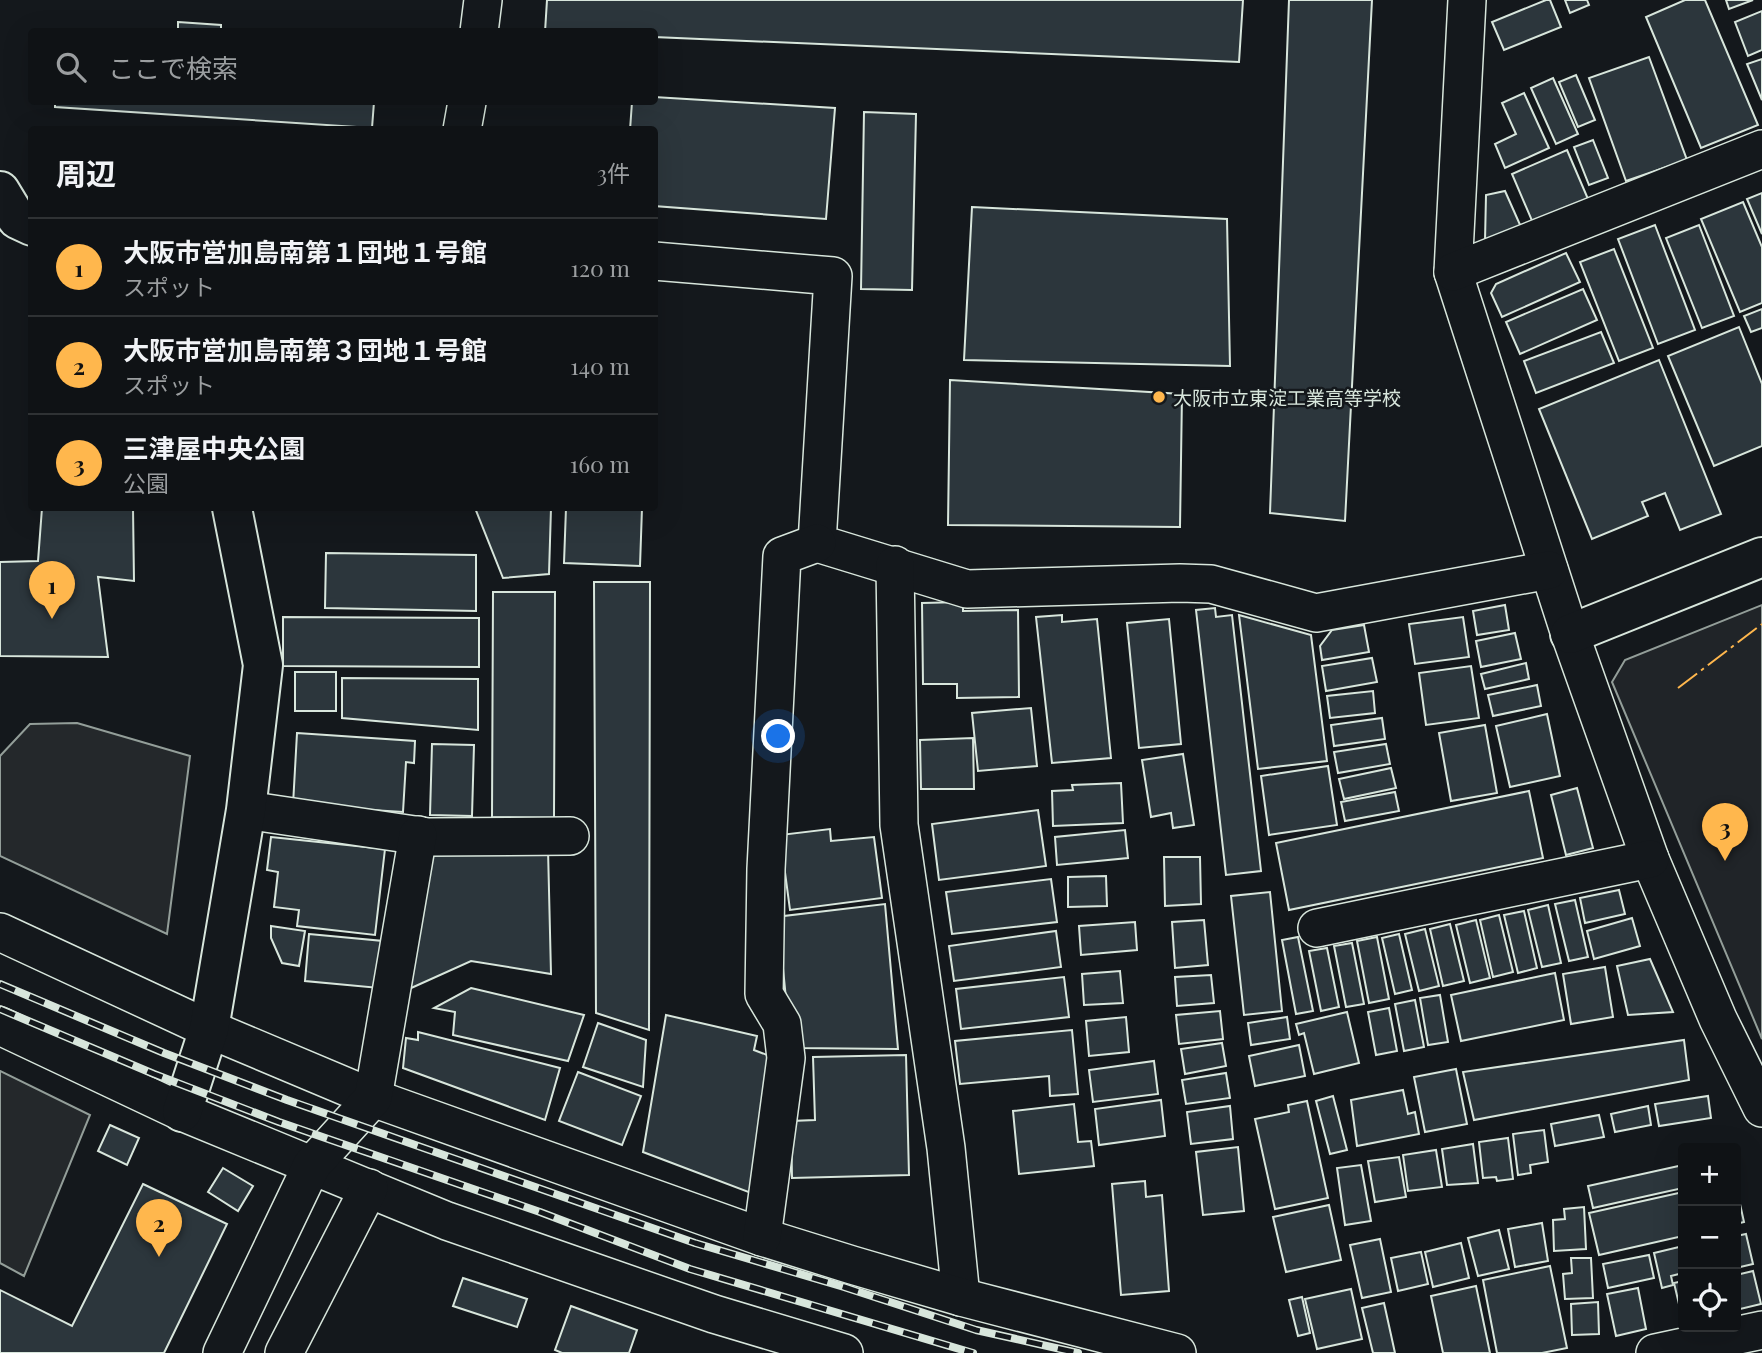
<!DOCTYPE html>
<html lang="ja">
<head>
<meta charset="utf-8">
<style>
	body { margin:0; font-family:"Playfair Display","Noto Sans JP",serif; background:#181b1e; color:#f1f3f6 }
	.controls { position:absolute; right:21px; bottom:21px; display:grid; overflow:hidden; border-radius:7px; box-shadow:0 7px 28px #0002 }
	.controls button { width:63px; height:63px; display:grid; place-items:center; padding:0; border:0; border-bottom:2px solid #2f3234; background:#0f1215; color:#f1f3f6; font:35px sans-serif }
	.you { position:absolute; left:779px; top:737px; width:24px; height:24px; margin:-18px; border:5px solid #fff; border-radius:50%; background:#1a73e8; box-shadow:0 0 0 10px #1a73e833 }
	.badge { display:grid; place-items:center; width:46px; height:46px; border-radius:50%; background:#ffb74d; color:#111; font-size:23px; font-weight:700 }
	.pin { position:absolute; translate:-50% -58px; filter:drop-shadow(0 2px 4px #0008) }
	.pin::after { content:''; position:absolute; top:37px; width:24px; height:21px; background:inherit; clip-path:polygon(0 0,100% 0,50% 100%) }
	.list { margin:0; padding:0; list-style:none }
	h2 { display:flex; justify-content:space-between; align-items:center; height:91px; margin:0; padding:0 28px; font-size:30px }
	h2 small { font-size:23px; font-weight:400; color:#9b9ea0 }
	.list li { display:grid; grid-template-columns:46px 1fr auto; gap:21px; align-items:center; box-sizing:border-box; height:98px; padding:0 28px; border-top:2px solid #2f3234 }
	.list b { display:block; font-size:26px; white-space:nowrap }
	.list p { margin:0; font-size:23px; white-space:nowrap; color:#9b9ea0 }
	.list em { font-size:23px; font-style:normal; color:#9b9ea0 }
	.icon { flex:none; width:38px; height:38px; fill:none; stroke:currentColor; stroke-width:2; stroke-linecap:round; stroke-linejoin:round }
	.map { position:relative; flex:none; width:1762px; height:1353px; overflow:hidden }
	.search { position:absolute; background:#0f1215; box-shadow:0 7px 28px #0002; left:28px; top:28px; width:630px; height:77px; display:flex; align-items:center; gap:18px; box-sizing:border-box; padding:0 24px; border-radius:7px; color:#9b9ea0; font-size:26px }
	.panel { position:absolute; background:#0f1215; box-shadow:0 7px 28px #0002; left:28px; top:126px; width:630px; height:385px; border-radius:7px }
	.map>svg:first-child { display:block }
	.green { fill:#202428; stroke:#939e99; stroke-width:2 }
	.parking { fill:#24282b; stroke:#939e99; stroke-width:2 }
	.building { fill:#2c363c; stroke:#d8e6dc; stroke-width:2 }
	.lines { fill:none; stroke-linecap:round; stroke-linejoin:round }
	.street-casing { stroke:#d8e6dc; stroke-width:40 }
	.secondary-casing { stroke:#d8e6dc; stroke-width:42 }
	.street { stroke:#14181c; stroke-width:37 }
	.secondary { stroke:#14181c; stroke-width:38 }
	.rail-casing { stroke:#d8e6dc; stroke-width:8 }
	.rail { stroke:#14181c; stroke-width:5; stroke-dasharray:16; stroke-linecap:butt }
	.power { stroke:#ffb74d; stroke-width:2; stroke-dasharray:24 5 3.5 5; stroke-linecap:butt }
	.poi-dot { fill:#ffb74d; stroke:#14181c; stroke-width:2.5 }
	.labels { text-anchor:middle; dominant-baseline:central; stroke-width:5; stroke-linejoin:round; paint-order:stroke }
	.poi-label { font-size:19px; fill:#d8e6dc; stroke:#14181c; text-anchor:start }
</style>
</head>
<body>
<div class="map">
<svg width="1762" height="1353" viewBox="0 0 1762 1353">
	<rect width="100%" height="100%" fill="#14181c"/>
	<!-- green -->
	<polygon class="green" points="1762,605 1762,1039 1612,682 1625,660"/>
	<!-- parking -->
	<g class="parking">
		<polygon points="77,723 190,756 167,934 0,856 0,756 30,724"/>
		<polygon points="0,1071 90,1115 24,1276 0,1263"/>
	</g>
	<!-- building -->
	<g class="building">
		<polygon points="547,0 1243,0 1239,62 654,37 654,32 545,32"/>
		<polygon points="1289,0 1372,0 1345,521 1270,513"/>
		<polygon points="1546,0 1550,0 1561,27 1504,50 1492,22"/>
		<polygon points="1565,0 1587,0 1589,5 1570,13"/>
		<polygon points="1685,0 1705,0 1758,125 1701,148 1646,17"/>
		<polygon points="1726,0 1753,0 1729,9"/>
		<polygon points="1762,11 1762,50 1748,56 1735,22"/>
		<polygon points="178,22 221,25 221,32 178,32"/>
		<polygon points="1649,57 1687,160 1626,181 1589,78"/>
		<polygon points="1762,59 1762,100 1747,64"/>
		<polygon points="1576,75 1595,120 1578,127 1559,82"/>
		<polygon points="1553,78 1578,134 1556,144 1531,88"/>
		<polygon points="1524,93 1549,148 1505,168 1495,144 1516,134 1502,103"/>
		<polygon points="654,97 835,108 826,219 654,206 654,130 630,130 632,102 654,102"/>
		<polygon points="55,102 374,102 372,128 55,107"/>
		<polygon points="864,112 916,114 912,290 861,289"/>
		<polygon points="1593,140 1608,178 1589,185 1574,147"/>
		<polygon points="1567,150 1588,199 1533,223 1512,174"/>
		<polygon points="1505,191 1521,227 1485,241 1486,195"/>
		<polygon points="1762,193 1762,234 1747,199"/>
		<polygon points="1743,202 1762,247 1762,303 1740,312 1701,219"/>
		<polygon points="972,207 1227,219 1230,366 964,360"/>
		<polygon points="1655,225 1695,330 1658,344 1618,239"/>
		<polygon points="1699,225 1734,316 1702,328 1666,238"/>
		<polygon points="1614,249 1653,348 1619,361 1580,262"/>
		<polygon points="1566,253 1580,282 1502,317 1491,293 1496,284"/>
		<polygon points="1583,289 1597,320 1520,354 1506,322"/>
		<polygon points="1762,309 1762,328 1751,332 1744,316"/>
		<polygon points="1739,327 1762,384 1762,446 1714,466 1668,356"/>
		<polygon points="1601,332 1614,363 1536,393 1524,361"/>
		<polygon points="1659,360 1721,514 1680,530 1665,493 1642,502 1648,516 1592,539 1539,409"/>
		<polygon points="950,380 1182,394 1180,527 948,525"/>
		<polygon points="42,508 133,508 134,581 98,577 108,657 0,656 0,562 38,561"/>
		<polygon points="475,508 551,508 549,574 503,578"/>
		<polygon points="566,508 642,508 640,566 564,563"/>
		<polygon points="326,553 476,555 476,611 325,608"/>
		<polygon points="594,582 650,582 649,1030 596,1013"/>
		<polygon points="493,592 555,592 554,818 492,817"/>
		<polygon points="963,602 963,611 1018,610 1019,697 957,698 957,684 923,684 922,603"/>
		<polygon points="1505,605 1509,630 1477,635 1473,611"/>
		<polygon points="1215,608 1216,617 1232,615 1261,871 1226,875 1196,610"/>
		<polygon points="1062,615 1062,622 1097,619 1111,758 1052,763 1036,617"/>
		<polygon points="1239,615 1311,635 1327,761 1258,769"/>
		<polygon points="283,617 479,618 479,667 283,666"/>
		<polygon points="1463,617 1469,657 1415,664 1409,624"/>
		<polygon points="1169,619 1181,744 1139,748 1127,623"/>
		<polygon points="1364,625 1369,652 1322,660 1320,646 1332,630"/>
		<polygon points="1515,633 1521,659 1481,667 1476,641"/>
		<polygon points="1372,658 1377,682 1326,691 1322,666"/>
		<polygon points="1526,663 1529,679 1485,689 1481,674"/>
		<polygon points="1471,666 1479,718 1426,725 1419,673"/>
		<rect x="295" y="672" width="41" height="39"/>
		<polygon points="342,678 478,679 478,730 342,718"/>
		<polygon points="1537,685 1541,706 1493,716 1488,695"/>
		<polygon points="1373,691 1375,713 1330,718 1327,696"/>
		<polygon points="1031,708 1037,766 978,771 972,713"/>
		<polygon points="1547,714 1560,776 1510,787 1496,726"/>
		<polygon points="1382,718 1385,739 1334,746 1331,725"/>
		<polygon points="1485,725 1497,793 1451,801 1439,733"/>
		<polygon points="297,733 415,741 414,763 406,762 403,812 293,805"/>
		<polygon points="973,738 974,789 921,789 920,740"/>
		<polygon points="432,744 474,745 472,816 430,815"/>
		<polygon points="1386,744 1390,764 1338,773 1334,752"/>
		<polygon points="1183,754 1194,825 1173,828 1171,813 1151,817 1142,760"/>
		<polygon points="1328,766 1337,825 1269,835 1261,776"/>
		<polygon points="1391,768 1396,788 1344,799 1339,779"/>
		<polygon points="1121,783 1123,823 1053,826 1052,791 1073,790 1072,785"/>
		<polygon points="1577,788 1593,848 1566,855 1551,795"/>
		<polygon points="1529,791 1543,858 1289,910 1276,843"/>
		<polygon points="1395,792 1399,811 1345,821 1341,802"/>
		<polygon points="1038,810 1046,866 939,880 932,824"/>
		<polygon points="830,829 831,841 874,837 882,898 790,910 780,835"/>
		<polygon points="1125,830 1128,858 1057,865 1055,837"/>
		<polygon points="271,837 385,849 375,935 297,926 299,910 274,907 278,872 267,870"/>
		<polygon points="548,849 551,974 471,961 409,989 432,850"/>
		<polygon points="1164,857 1200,857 1201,904 1165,906"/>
		<polygon points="1106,876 1107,906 1068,907 1068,877"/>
		<polygon points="1051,879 1057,922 952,934 946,892"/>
		<polygon points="1619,890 1625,914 1585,923 1580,898"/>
		<polygon points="1270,892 1282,1011 1244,1015 1231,896"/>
		<polygon points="1575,900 1588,957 1569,961 1555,904"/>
		<polygon points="885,904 898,1049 796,1048 787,1009 780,938 784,916"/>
		<polygon points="1548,905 1561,963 1542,967 1528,910"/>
		<polygon points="1524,911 1537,968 1518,973 1504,915"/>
		<polygon points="1499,915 1513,972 1493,977 1480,920"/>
		<polygon points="1632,918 1640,946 1594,959 1587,931"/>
		<polygon points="1204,920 1208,965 1175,968 1172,922"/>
		<polygon points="1476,920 1490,978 1470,983 1456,925"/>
		<polygon points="1135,922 1137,950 1081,955 1079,926"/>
		<polygon points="1450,924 1464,981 1443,986 1430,929"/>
		<polygon points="271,926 305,931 299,966 282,963 271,938"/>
		<polygon points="1425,929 1439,986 1419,991 1405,934"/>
		<polygon points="1056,931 1061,967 954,981 949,946"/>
		<polygon points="309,934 383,941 379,988 305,981"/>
		<polygon points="1399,934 1412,990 1395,994 1382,938"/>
		<polygon points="1298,937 1313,1011 1296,1014 1282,940"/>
		<polygon points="1377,937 1389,999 1369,1003 1357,941"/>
		<polygon points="1352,943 1364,1004 1346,1007 1334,946"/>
		<polygon points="1327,948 1339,1007 1321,1011 1309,951"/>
		<polygon points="1650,959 1673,1012 1628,1015 1617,966"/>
		<polygon points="1605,967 1613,1017 1571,1024 1563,974"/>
		<polygon points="1120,971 1123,1003 1084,1005 1082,974"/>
		<polygon points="1555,973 1564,1020 1461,1041 1451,995"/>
		<polygon points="1211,975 1214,1003 1177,1006 1175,977"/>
		<polygon points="1064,977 1069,1017 961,1029 956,989"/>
		<polygon points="471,988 584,1015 568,1061 453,1035 455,1012 434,1008"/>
		<polygon points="1440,995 1448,1042 1428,1045 1420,998"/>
		<polygon points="1415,1000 1424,1047 1404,1051 1395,1004"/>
		<polygon points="1389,1008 1397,1051 1376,1055 1368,1012"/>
		<polygon points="1220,1011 1223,1039 1179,1044 1176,1015"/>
		<polygon points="1347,1012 1359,1063 1314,1074 1304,1033 1299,1035 1296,1024"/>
		<polygon points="666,1015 757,1036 754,1050 775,1058 751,1193 643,1152"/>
		<polygon points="1126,1017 1129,1052 1089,1056 1086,1021"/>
		<polygon points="1287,1017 1290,1039 1251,1045 1248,1023"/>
		<polygon points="598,1023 646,1040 643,1087 583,1067"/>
		<polygon points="1072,1030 1078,1094 1050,1096 1049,1076 960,1084 955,1041"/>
		<polygon points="418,1032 560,1068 545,1120 403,1068 406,1038 418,1040"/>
		<polygon points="1684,1040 1689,1080 1474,1120 1463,1072"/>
		<polygon points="1222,1043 1226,1066 1185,1074 1181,1049"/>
		<polygon points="1299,1045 1305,1076 1255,1086 1249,1056"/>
		<polygon points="906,1055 909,1175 792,1178 791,1121 815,1120 813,1057"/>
		<polygon points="1154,1061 1158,1094 1093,1102 1089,1070"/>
		<polygon points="1456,1069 1467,1124 1425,1132 1414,1077"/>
		<polygon points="578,1072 641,1096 622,1145 559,1121"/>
		<polygon points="1226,1073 1230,1098 1186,1104 1182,1080"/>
		<polygon points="1403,1090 1408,1114 1415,1112 1419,1134 1357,1146 1351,1100"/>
		<polygon points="1333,1096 1347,1150 1330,1154 1316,1101"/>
		<polygon points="1708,1096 1711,1118 1659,1126 1655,1104"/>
		<polygon points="1161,1100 1165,1136 1099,1145 1095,1109"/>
		<polygon points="1307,1101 1328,1198 1275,1209 1255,1119 1289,1112 1288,1105"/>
		<polygon points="1074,1104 1078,1142 1091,1141 1094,1166 1019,1174 1013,1111"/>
		<polygon points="1230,1106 1233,1139 1191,1144 1187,1112"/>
		<polygon points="1648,1106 1651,1125 1615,1132 1611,1114"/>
		<polygon points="1599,1115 1604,1137 1555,1146 1551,1124"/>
		<polygon points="110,1125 139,1138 127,1165 98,1151"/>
		<polygon points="1544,1130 1548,1162 1530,1165 1531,1173 1518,1175 1513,1134"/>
		<polygon points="1508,1138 1513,1179 1497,1181 1496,1177 1483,1178 1479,1142"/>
		<polygon points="1473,1144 1478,1183 1447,1185 1442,1149"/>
		<polygon points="1238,1147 1244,1211 1203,1215 1196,1152"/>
		<polygon points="1436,1150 1442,1187 1408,1191 1403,1155"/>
		<polygon points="1399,1157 1406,1197 1375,1202 1368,1161"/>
		<polygon points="1361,1165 1371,1221 1345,1225 1337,1168"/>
		<polygon points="1683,1165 1683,1188 1593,1208 1588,1186"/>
		<polygon points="223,1168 253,1186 238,1211 208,1192"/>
		<polygon points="1145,1181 1146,1197 1162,1195 1169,1291 1121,1295 1112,1184"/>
		<polygon points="143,1184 227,1224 164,1353 0,1353 0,1290 72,1326"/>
		<polygon points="1736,1186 1744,1222 1736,1224"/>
		<polygon points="1683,1192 1683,1236 1599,1255 1589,1213"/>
		<polygon points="1329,1205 1341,1260 1286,1272 1273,1217"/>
		<polygon points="1584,1207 1586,1249 1554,1251 1553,1220 1565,1219 1564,1209"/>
		<polygon points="1542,1223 1548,1261 1515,1267 1508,1229"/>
		<polygon points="1499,1230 1509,1269 1478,1276 1468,1238"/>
		<polygon points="1746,1234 1753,1264 1736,1268 1736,1236"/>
		<polygon points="1380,1239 1391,1292 1362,1298 1350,1245"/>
		<polygon points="1461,1243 1469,1278 1433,1287 1425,1252"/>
		<polygon points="1683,1246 1683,1273 1671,1276 1673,1285 1662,1288 1654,1253"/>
		<polygon points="1421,1252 1428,1284 1398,1291 1391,1258"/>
		<polygon points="1649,1255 1654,1278 1608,1288 1603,1264"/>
		<polygon points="1571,1258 1591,1258 1593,1298 1565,1299 1563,1274 1572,1273"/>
		<polygon points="1550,1266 1567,1348 1542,1353 1497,1353 1483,1280"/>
		<polygon points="1753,1271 1761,1304 1736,1310 1736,1275"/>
		<polygon points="463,1278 527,1299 517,1327 453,1306"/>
		<polygon points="1683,1281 1683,1321 1674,1283"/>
		<polygon points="1476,1286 1490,1353 1443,1353 1431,1296"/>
		<polygon points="1638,1288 1646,1329 1616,1336 1607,1294"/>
		<polygon points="1351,1289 1362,1339 1317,1349 1305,1299"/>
		<polygon points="1302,1297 1310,1333 1298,1336 1289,1300"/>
		<polygon points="1598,1302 1599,1334 1572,1335 1571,1304"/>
		<polygon points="1384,1303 1395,1353 1373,1353 1362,1308"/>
		<polygon points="571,1306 637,1330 629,1353 562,1353 555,1350"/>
	</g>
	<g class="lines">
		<!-- street casing -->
		<g class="street-casing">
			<g id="street">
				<polyline points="1467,0 1453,272 1570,634 1650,859 1718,1019 1762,1108"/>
				<polyline points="479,32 483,0"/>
				<polyline points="462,130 467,102"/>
				<polyline points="654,261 833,276 817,543 967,589 1180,583 1211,584 1316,613 1549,570"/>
				<polyline points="1453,272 1762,149"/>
				<polyline points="895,565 899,825 946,1148 961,1297"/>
				<polyline points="246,810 428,837 570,836"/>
				<polyline points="1317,928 1650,859"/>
				<polyline points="0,932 209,1029 373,1098 762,1237 852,1265 961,1297 1177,1353"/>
				<polyline points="0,1026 182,1112 447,1221 714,1314 844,1353"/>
				<polyline points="762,1237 786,1058 782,1024 764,994 766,869 782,556 817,543"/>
				<polyline points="222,1353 312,1165 373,1098 418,835"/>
				<polyline points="284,1353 369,1188"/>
				<polyline points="1655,1353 1762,1330"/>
			</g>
		</g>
		<!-- secondary casing -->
		<g class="secondary-casing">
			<g id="secondary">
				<polyline points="0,191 17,219 32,226"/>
				<polyline points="1570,634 1762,557"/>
				<polyline points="182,1112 209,1029 246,810 263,665 232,508"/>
			</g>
		</g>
		<!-- street -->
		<use href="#street" class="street"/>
		<!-- secondary -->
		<use href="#secondary" class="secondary"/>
		<!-- rail casing -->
		<g class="rail-casing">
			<g id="rail">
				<polyline points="0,984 164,1053 287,1100 695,1243 844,1287 976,1330 1078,1353"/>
				<polyline points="0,1009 154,1074 279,1122 540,1212 690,1269 973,1353"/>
			</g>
		</g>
		<!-- rail -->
		<use href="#rail" class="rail"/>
		<!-- power -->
		<polyline class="power" points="1678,688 1762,624"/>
	</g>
	<!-- markers -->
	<circle class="poi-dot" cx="1159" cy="397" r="7"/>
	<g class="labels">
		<!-- poi labels -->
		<g class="poi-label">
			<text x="1173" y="397">大阪市立東淀工業高等学校</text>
		</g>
	</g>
</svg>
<div class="controls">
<button>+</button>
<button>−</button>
<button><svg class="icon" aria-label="locate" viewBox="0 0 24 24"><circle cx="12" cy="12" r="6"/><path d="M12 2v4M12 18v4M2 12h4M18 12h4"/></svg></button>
</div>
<div class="you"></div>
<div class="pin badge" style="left:52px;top:619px">1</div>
<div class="pin badge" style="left:159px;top:1257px">2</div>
<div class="pin badge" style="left:1725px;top:861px">3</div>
<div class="search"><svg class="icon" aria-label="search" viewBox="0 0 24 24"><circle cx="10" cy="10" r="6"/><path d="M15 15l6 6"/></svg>ここで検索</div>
<section class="panel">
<h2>周辺<small>3件</small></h2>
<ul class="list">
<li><span class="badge">1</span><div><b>大阪市営加島南第１団地１号館</b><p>スポット</p></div><em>120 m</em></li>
<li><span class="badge">2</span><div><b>大阪市営加島南第３団地１号館</b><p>スポット</p></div><em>140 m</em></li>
<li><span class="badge">3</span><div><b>三津屋中央公園</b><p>公園</p></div><em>160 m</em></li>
</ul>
</section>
</div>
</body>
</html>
